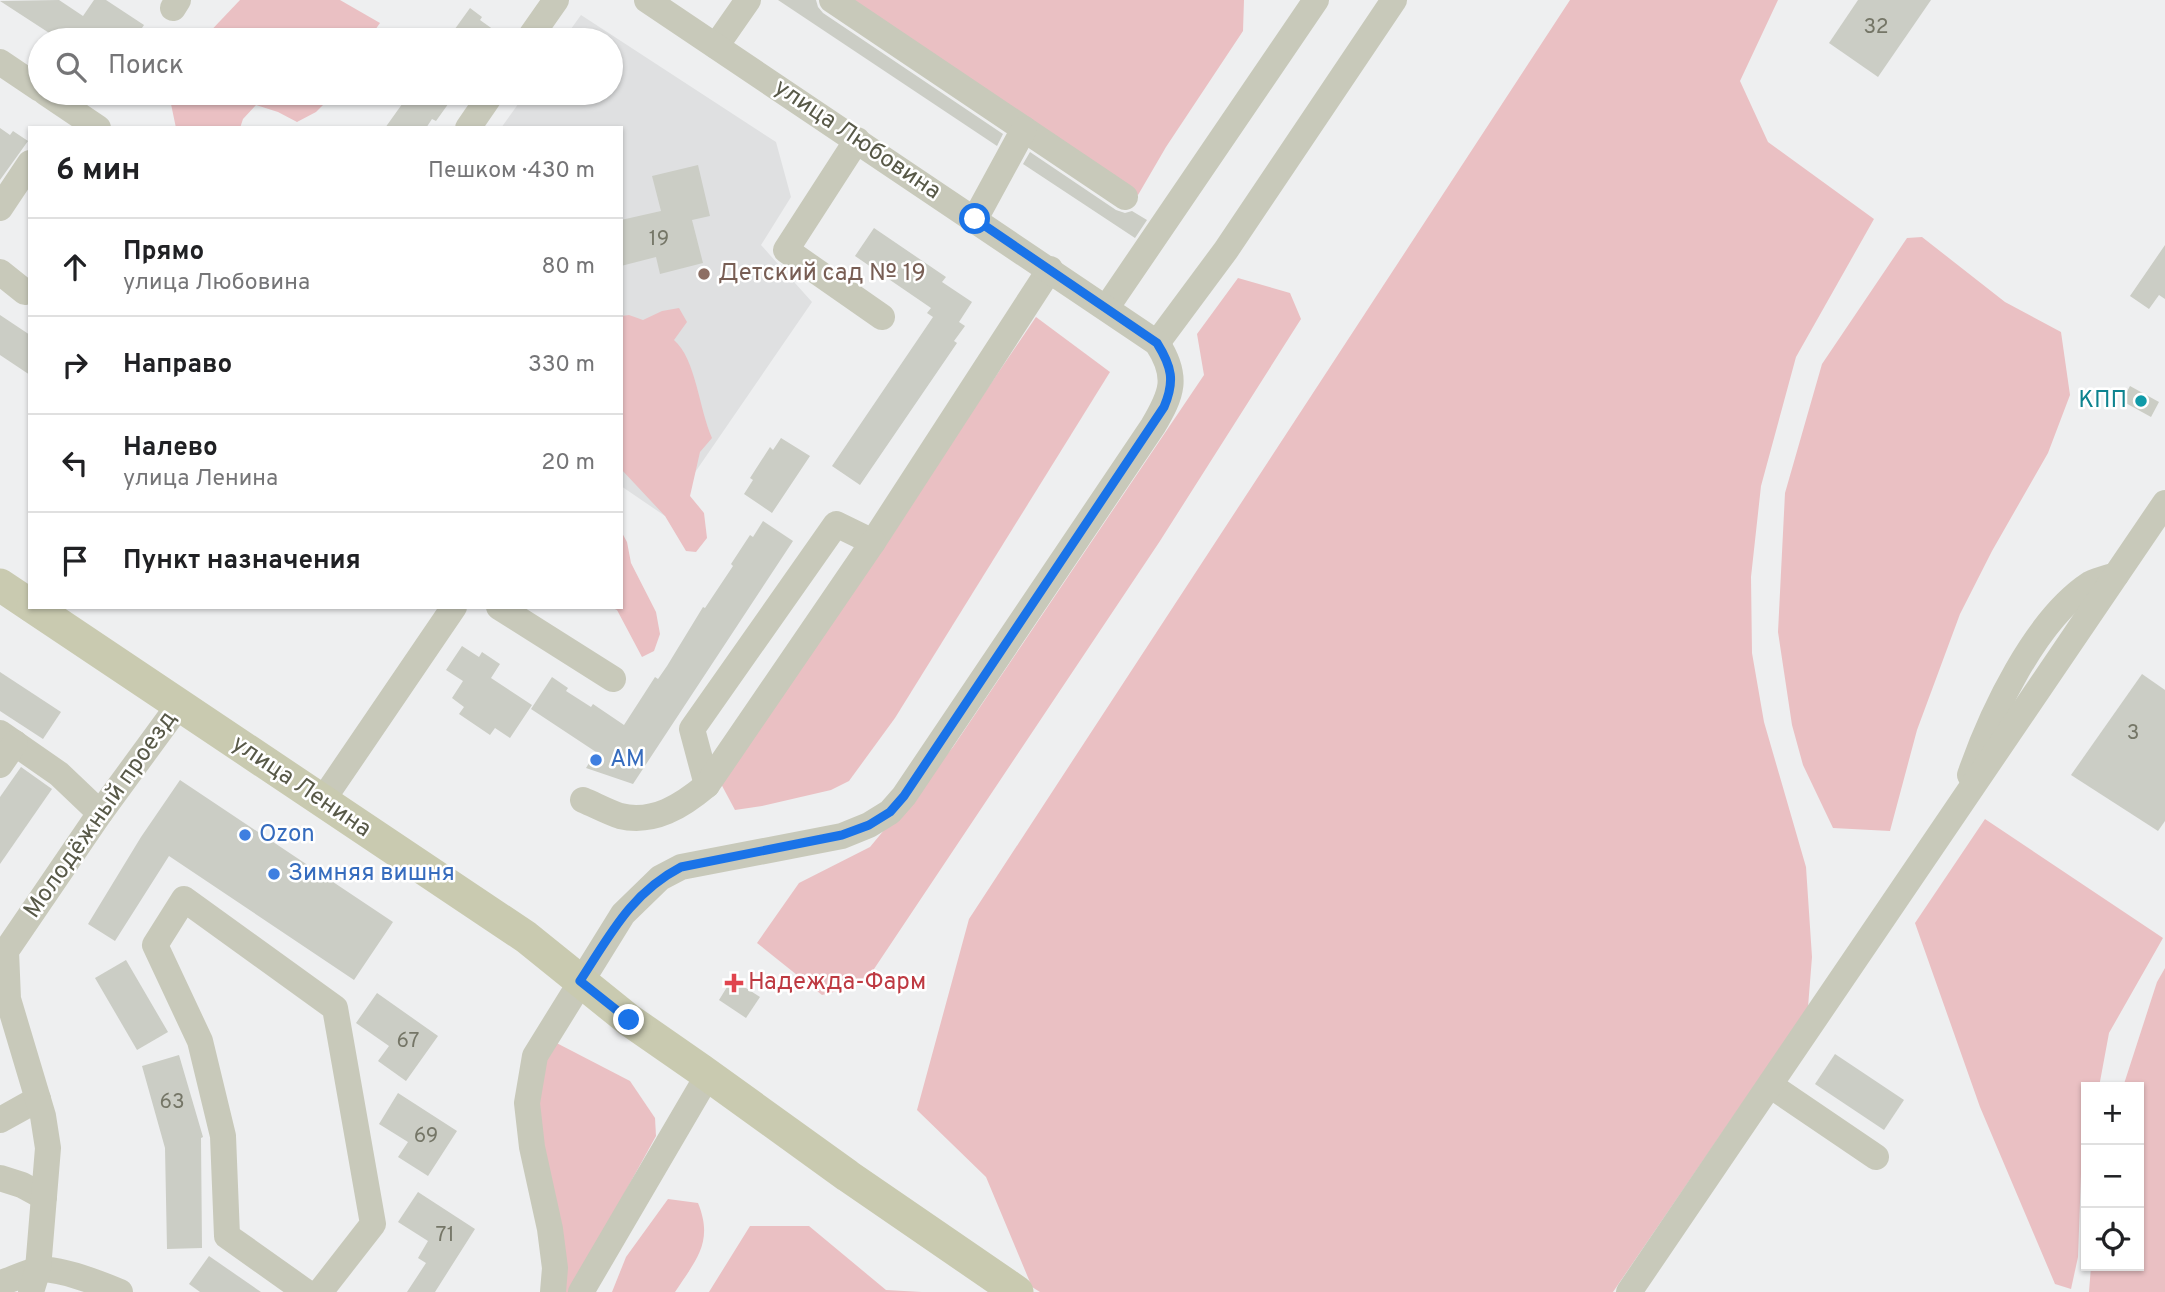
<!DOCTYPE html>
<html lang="ru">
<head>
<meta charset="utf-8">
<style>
	body { margin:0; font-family:Overpass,sans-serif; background:#f6f6f6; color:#202124 }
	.controls { position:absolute; right:21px; bottom:21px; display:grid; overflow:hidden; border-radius:0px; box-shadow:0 2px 5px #0004 }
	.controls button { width:63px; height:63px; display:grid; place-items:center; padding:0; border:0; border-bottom:2px solid #e0e0e0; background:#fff; color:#202124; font:35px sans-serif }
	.stop { position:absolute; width:21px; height:21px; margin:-16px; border:5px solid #1a73e8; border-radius:50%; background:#fff }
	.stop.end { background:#1a73e8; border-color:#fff; box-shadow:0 2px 7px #0008 }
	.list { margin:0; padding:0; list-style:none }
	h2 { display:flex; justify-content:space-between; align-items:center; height:91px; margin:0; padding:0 28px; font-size:30px }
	h2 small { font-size:23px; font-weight:400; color:#757577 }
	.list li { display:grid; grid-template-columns:46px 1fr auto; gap:21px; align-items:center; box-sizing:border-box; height:98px; padding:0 28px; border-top:2px solid #e0e0e0 }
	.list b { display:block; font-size:26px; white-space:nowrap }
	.list p { margin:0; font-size:23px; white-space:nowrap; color:#757577 }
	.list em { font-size:23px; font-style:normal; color:#757577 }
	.icon { flex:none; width:38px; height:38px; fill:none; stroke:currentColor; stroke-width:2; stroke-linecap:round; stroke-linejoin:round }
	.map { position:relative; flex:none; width:2165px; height:1292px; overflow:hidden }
	.search { position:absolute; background:#fff; box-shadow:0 2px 5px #0004; left:28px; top:28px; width:595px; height:77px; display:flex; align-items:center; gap:18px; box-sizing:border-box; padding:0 24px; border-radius:38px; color:#757577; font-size:26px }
	.panel { position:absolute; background:#fff; box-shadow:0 2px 5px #0004; left:28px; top:126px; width:595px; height:483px; border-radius:0px }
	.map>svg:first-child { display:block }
	.education { fill:#dfe0e1 }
	.green { fill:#eac0c3 }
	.building { fill:#cbcdc5 }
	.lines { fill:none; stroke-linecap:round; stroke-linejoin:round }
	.minor { stroke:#c8c9ba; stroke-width:26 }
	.major { stroke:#c9cab0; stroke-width:33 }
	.route { stroke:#1a73e8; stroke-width:9 }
	.education-dot { fill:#8d6e63; stroke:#fff; stroke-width:2.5 }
	.culture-dot { fill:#0f9aa8; stroke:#fff; stroke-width:2.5 }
	.shop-dot { fill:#3f7fe0; stroke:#fff; stroke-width:2.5 }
	.health-dot { fill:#e0444e; stroke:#fff; stroke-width:2.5 }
	.labels { text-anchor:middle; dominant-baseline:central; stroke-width:5; stroke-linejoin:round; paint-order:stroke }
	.number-label { font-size:21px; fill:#757667 }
	.street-label { font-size:24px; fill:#585948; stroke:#fff }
	.education-label { font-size:24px; fill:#785e54; stroke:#fff; text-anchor:start }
	.culture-label { font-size:24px; fill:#0d838f; stroke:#fff; text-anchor:end }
	.shop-label { font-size:24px; fill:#366cbe; stroke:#fff; text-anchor:start }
	.health-label { font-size:24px; fill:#be3a42; stroke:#fff; text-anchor:start }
</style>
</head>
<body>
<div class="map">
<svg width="2165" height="1292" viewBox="0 0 2165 1292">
	<rect width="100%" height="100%" fill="#eeeff0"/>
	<!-- education -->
	<polygon class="education" points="581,15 776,142 791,197 761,245 812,302 665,516 621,486 621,128 501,128 526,93 611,93 611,40 563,40"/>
	<!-- green -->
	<g class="green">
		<polygon points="240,0 340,0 380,23 368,40 202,40"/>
		<polygon points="842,0 1244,0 1243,31 1166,147 1138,195 1071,148"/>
		<polygon points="1570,0 1778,0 1740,81 1768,142 1874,219 1796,357 1761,486 1751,577 1752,653 1764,722 1806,867 1812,957 1808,1007 1613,1292 1040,1292 1032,1287 986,1177 917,1110 969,919"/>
		<polygon points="174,93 335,93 316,112 297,122 278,112 256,105 243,119 240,128 176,128 171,104"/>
		<polygon points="1922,237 2005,302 2061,332 2070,395 2048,453 1992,551 1960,614 1917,730 1890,831 1833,828 1803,765 1792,725 1778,632 1785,493 1822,364 1907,238"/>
		<polygon points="1238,278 1290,293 1301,319 1160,541 864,984 822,995 757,943 799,883 870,847 953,747 1204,375 1197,334"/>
		<path d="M679,308L687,322L674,340C696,359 699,409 712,438L700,452L690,496L704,513L707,538L696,552L686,551L665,516L621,469V316L629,315L643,320L662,311Z"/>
		<polygon points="1036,317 1110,372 895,718 849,781 831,790 762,806 735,810 720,782"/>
		<polygon points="621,531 627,542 631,563 656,612 660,634 654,651 642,657 617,610 610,607 621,607"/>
		<polygon points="1985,819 2163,938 2109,1033 2099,1087 2086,1087 2086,1149 2081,1174 2078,1257 2071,1289 2055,1284 1980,1107 1915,923"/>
		<polygon points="2165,968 2165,1292 2089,1292 2091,1266 2139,1266 2139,1087 2123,1087 2157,982"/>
		<polygon points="545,1037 630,1081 655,1118 656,1136 570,1292 553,1292 532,1147"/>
		<path d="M668,1199L698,1203C714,1242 696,1260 675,1292H612L626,1257Z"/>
		<polygon points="750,1226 809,1226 886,1290 922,1292 709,1292"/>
	</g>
	<!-- building -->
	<g class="building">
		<polygon points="59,0 83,16 94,0 106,0 144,25 134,40 60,40 0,1"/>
		<polygon points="778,0 816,0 818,7 823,13 1003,134 997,146"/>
		<polygon points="1858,0 1931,0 1878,77 1829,43"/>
		<polygon points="470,8 482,17 480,20 508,40 447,40"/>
		<polygon points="410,93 456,93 436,121 432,119 426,128 385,128"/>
		<polygon points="0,128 10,135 13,131 28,141 0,180"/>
		<polygon points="1030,152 1116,210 1125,213 1132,211 1147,220 1135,238 1023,164"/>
		<polygon points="698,165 710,216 692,220 703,263 660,274 656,257 621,266 621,220 661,211 652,176"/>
		<polygon points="874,228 946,277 942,282 972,302 959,322 965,326 954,341 957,343 860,485 832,466 933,317 927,313 931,308 855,256"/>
		<polygon points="2165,245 2165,299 2159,295 2149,309 2130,296"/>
		<polygon points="0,315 30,335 30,375 0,355"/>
		<polygon points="2130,386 2159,402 2151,417 2122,401"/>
		<polygon points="781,438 810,456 772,513 744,494 753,480 750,478 770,447 773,450"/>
		<polygon points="763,521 793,541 633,784 586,768 596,752 531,709 552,677 568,688 566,691 591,707 593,704 624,725 655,677 658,679 667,666 703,607 705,608 733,566 731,564 750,535 753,537"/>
		<polygon points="462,646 479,657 482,652 500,664 491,678 532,705 510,738 495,728 490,735 459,714 464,707 452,698 463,681 446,670"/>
		<polygon points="0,672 61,712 43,739 0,711"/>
		<polygon points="2142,674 2165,690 2165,821 2158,831 2071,775"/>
		<polygon points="21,767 52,789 0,864 0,797"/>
		<polygon points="180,780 393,922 354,980 169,856 115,941 88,924 141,837"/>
		<polygon points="126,960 168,1032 137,1050 95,978"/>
		<polygon points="732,979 760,997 746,1018 719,1000"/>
		<polygon points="377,993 438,1036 406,1081 378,1061 389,1046 356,1023"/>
		<polygon points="1835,1054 1904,1100 1884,1130 1815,1084"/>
		<polygon points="179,1055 203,1137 201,1138 202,1248 167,1249 165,1148 142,1066"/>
		<polygon points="398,1093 457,1131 428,1176 398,1157 408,1142 379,1124"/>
		<polygon points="418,1192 475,1229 435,1292 407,1292 426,1263 418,1258 428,1241 398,1222"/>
		<polygon points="209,1256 261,1292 200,1292 189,1284"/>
	</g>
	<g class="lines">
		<!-- minor -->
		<g class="minor">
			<polyline points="832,0 1125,197"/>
			<polyline points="173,8 178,0"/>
			<polyline points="528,40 556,0"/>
			<polyline points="716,46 748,0"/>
			<polyline points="0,62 40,89"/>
			<polyline points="46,93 98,128"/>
			<polyline points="468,128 492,93"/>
			<polyline points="857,140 786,250 882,317"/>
			<polyline points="0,208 30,163"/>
			<polyline points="975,219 1024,129"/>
			<polyline points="0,272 25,292"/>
			<polyline points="1107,307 1316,0"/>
			<polyline points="1157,343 1226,250 1394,0"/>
			<polyline points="499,607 613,679"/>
			<polyline points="0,733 59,774 100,813"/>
			<polyline points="0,765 15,743"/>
			<path d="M1970,775C1991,714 2035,620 2090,584C2098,580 2107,578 2116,575"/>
			<polyline points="707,785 692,729 836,524 873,542 1050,269"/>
			<path d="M583,800C595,805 608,812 620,816C654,824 682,806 707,785L873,542"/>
			<polyline points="322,801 454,607"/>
			<polyline points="1770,1085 1876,1157"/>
			<polyline points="0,1120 38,1099"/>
			<polyline points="0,1178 22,1185 44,1197"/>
			<path d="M0,1283C12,1280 24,1273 36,1270C56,1266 101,1284 120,1292"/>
			<polyline points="31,1292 38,1269 48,1148 43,1116 8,999 6,951 100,813 179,705"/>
			<polyline points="306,1292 227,1236 223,1136 200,1041 155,945 184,899 335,1008 373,1224 320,1292"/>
			<path d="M553,1292L555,1268L550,1229L532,1147L527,1103L535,1056L623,914L660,878L681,867L842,836L869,825L890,812L904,796L1153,426C1172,394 1179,377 1157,343L647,0"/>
			<polyline points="581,1292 708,1075"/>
			<polyline points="1629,1292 2165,503"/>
		</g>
		<!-- major -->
		<g class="major">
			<polyline points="0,585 30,605"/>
			<polyline points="33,607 526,937 629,1020 701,1070 848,1176 1017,1292"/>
		</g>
	</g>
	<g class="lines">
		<!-- route -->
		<path class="route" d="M629,1020L580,981C610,935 631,893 681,867L842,835L869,825L890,812L904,796L1164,407C1175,381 1172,367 1157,343L975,219"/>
	</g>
	<!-- markers -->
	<circle class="education-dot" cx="704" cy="274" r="7"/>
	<circle class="culture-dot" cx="2141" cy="401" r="7"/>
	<g class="shop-dot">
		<circle cx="596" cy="760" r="7"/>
		<circle cx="245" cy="835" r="7"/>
		<circle cx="274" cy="874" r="7"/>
	</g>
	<path class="health-dot" d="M730.5 972.5h7v7h7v7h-7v7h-7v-7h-7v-7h7z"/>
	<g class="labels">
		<!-- number labels -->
		<g class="number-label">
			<text x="1876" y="27">32</text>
			<text x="659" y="239">19</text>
			<text x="2133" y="733">3</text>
			<text x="408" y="1041">67</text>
			<text x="172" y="1102">63</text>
			<text x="426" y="1136">69</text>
			<text x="445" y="1235">71</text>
		</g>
		<!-- street labels -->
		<g class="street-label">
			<text transform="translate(857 140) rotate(34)">улица Любовина</text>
			<text transform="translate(301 787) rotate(34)">улица Ленина</text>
			<text transform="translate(101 815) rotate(-55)">Молодёжный проезд</text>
		</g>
		<!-- education labels -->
		<g class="education-label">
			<text x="718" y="274">Детский сад № 19</text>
		</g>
		<!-- culture labels -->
		<g class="culture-label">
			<text x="2127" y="401">КПП</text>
		</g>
		<!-- shop labels -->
		<g class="shop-label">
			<text x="610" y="760">АМ</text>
			<text x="259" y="835">Ozon</text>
			<text x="288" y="874">Зимняя вишня</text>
		</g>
		<!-- health labels -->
		<g class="health-label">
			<text x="748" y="983">Надежда-Фарм</text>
		</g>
	</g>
</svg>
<div class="controls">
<button>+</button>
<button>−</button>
<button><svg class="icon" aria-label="locate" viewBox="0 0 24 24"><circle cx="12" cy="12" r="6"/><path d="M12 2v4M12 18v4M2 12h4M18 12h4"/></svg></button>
</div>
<div class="stop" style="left:975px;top:219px"></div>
<div class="stop end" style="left:629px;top:1020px"></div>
<div class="search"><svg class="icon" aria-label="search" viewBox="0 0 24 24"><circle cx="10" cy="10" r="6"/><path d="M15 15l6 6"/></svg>Поиск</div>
<section class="panel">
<h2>6 мин<small>Пешком · 430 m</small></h2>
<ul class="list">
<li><svg class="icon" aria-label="ahead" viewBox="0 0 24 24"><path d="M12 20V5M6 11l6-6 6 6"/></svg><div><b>Прямо</b><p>улица Любовина</p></div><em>80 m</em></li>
<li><svg class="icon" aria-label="right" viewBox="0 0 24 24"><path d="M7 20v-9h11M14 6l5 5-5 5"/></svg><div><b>Направо</b></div><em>330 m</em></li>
<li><svg class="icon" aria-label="left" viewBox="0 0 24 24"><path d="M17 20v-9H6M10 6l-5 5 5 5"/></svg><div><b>Налево</b><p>улица Ленина</p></div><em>20 m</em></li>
<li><svg class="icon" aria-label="arrive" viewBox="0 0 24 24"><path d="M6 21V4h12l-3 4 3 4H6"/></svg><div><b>Пункт назначения</b></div></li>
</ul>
</section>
</div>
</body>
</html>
